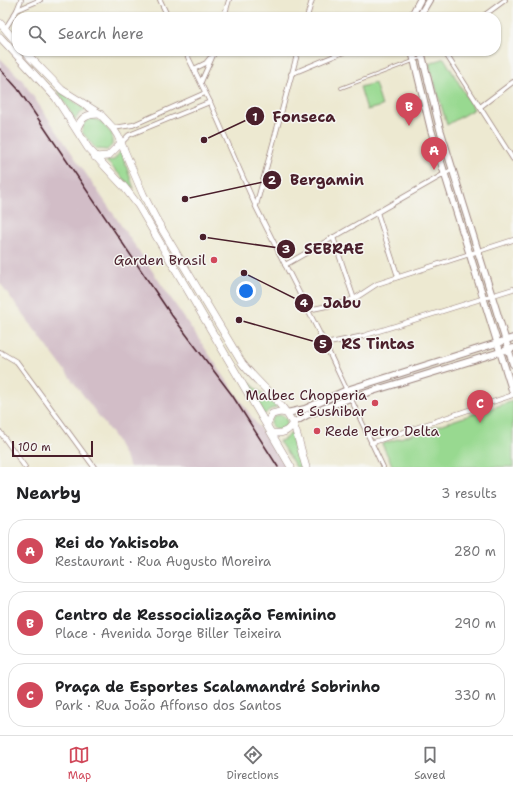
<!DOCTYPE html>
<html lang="en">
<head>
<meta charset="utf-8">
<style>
	body { margin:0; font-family:"Shantell Sans",sans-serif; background:#f6f6f6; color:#202124 }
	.scale { position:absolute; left:12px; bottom:10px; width:81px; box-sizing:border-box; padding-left:4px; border:2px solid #4a1f2b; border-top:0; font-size:11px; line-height:14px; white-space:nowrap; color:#4a1f2b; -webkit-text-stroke:3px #f6f6f2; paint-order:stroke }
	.you { position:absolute; left:246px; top:291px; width:14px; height:14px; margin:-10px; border:3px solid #fff; border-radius:50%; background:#1a73e8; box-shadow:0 0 0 6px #1a73e833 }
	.badge { display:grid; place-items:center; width:26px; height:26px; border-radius:50%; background:#d1495b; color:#fff; font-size:13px; font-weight:700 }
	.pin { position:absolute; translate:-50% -33px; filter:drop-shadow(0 1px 2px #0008) }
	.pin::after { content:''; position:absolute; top:21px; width:14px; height:12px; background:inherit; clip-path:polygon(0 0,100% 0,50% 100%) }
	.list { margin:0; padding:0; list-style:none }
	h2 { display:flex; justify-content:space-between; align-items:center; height:52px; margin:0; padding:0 16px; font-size:17px }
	h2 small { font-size:13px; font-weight:400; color:#757577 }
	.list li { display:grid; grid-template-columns:26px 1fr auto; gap:12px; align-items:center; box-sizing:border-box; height:64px; margin:0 8px 8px; padding:0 8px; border:1px solid #e0e0e0; border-radius:16px }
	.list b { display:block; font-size:15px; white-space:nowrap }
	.list p { margin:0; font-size:13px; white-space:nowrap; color:#757577 }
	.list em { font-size:13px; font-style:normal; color:#757577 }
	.icon { flex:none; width:22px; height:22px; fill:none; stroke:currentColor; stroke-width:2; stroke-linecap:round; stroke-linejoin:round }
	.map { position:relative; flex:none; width:513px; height:467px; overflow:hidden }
	.search { position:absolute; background:#fff; box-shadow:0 1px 3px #0004; left:12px; right:12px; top:12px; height:44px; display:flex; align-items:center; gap:10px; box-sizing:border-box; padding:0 14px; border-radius:16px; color:#757577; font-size:15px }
	.sheet { height:268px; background:#fff }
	nav { display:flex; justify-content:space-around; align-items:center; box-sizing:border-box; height:56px; border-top:1px solid #e0e0e0; background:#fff; font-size:11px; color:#757577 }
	nav a { display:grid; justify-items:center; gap:2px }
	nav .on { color:#d1495b }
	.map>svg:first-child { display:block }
	.industrial { fill:#d2bdc7 }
	.green { fill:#98d990; stroke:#717c5e }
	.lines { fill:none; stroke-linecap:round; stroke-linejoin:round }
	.lane-casing { stroke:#9c847e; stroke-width:3.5 }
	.street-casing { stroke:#9c847e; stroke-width:5.5 }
	.secondary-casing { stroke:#9c847e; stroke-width:8 }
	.primary-casing { stroke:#9c847e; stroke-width:8 }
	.lane { stroke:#fff; stroke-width:2 }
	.street { stroke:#fff; stroke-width:4 }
	.secondary { stroke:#fff; stroke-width:6 }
	.primary { stroke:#fff; stroke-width:7 }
	.rail { stroke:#4a1f2b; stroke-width:1.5 }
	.poi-dot { fill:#d1495b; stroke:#f6f6f2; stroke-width:1.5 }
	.labels { text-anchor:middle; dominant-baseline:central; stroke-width:3; stroke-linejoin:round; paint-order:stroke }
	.poi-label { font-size:14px; fill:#4a1f2b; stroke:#f6f6f2; text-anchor:end }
	.leader { fill:none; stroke:#4a1f2b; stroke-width:1.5 }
	.callout-dot { fill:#4a1f2b; stroke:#f6f6f2; stroke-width:1.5 }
	.mark-label { font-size:12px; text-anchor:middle; font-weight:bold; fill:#fff }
	.callout-label { font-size:15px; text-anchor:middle; font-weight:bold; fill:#4a1f2b; stroke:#f6f6f2; stroke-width:3; stroke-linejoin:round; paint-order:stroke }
</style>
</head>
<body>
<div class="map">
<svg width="513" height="467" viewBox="0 0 513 467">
	<rect width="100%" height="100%" fill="#f6f6f2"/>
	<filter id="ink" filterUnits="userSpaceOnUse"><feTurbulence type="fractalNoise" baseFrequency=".025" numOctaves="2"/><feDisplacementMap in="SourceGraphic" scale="8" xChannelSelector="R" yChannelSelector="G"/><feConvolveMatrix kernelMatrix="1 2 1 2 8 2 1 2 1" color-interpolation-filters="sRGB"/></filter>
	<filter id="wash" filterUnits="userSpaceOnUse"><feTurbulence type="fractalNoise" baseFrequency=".012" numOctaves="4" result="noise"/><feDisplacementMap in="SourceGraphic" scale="16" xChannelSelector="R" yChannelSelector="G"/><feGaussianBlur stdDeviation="0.9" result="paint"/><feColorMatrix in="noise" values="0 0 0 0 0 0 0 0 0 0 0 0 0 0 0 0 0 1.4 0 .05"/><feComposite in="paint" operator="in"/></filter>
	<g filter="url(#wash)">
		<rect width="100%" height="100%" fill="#ede9d1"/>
		<!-- industrial -->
		<polygon class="industrial" points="0,58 22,80 286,467 130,467 115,438 0,283"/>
		<!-- green -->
		<g class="green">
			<polygon points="444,58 474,109 447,125 429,64"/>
			<polygon points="375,83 382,106 367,110 360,87"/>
			<polygon points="57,89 86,110 79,114 75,120"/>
			<polygon points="90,118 100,121 112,134 112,145 107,150 96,149 82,132 84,123"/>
			<polygon points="121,151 134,189 106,161 114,160"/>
			<polygon points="241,375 277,407 269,410 264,415"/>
			<polygon points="513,401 513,467 393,467 382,444"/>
			<circle cx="279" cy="423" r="8"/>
			<polygon points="292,433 301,467 296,467 279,441 283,440"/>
		</g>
	</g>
	<g filter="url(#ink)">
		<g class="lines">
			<!-- lane casing -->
			<g class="lane-casing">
				<polyline id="lane" points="341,88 421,58"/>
			</g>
			<!-- street casing -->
			<g class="street-casing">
				<g id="street">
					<polyline points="160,0 168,17"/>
					<polyline points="17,10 40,0"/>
					<polyline points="224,17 229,0"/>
					<polyline points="307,17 312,0"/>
					<polyline points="482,17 505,0"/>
					<polyline points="5,29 17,10 21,0"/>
					<polyline points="185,51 210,102 256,207 325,344 383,467"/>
					<polyline points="444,51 513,159"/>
					<polyline points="194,69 206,63 210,58"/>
					<polyline points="291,74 346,51"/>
					<polyline points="201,82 215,51"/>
					<polyline points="480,107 513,82"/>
					<polyline points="113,128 133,125 205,93"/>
					<polyline points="121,143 129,135 210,102"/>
					<polyline points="256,206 298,51"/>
					<polyline points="377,212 398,277"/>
					<polyline points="333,237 354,299"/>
					<polyline points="285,265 453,169"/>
					<polyline points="308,310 342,303 354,299 377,284 513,240"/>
					<polyline points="325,344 363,336 513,289"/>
					<polyline points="0,352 17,362 94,467"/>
					<polyline points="0,432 25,467"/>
					<polyline points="371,443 513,395"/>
				</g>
			</g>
			<!-- secondary casing -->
			<g class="secondary-casing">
				<g id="secondary">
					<polyline points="411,17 420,0"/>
					<polyline points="419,17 429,0"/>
					<polyline points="412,51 431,130 513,393"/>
					<polyline points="421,51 440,129 513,364"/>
					<polyline points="287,413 305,409 347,390 513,338"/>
					<polyline points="293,423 307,415 350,398 513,348"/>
				</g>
			</g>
			<!-- primary casing -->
			<g class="primary-casing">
				<g id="primary">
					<polyline points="0,23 17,43"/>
					<polyline points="0,37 56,98 88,148 125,188 138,205 291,467"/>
					<path d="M24,51L62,90L100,114L113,128L118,136L143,194L156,219L242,363C257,383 280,399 292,422C299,436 301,452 306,467"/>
					<path d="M77,129C81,117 87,114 100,114"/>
					<polyline points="95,157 108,156 121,143"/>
					<polyline points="267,424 272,414 280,412 287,413"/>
					<path d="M272,433C282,434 288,432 293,423"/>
				</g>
			</g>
			<!-- lane -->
			<use href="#lane" class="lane"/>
			<!-- street -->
			<use href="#street" class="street"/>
			<!-- secondary -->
			<use href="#secondary" class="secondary"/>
			<!-- primary -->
			<use href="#primary" class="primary"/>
			<!-- rail -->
			<polyline class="rail" points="0,69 18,89 170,313 232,395 278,467"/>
		</g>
	</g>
	<!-- markers -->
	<g class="poi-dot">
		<circle cx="214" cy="260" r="4"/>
		<circle cx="375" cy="403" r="4"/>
		<circle cx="317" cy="431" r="4"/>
	</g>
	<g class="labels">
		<!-- poi labels -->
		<g class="poi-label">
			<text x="206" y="260">Garden Brasil</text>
			<text x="367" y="395">Malbec Chopperia<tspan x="367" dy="16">e Sushibar</tspan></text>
			<text x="325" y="431" text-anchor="start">Rede Petro Delta</text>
		</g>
	</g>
	<!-- callouts -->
	<path class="leader" d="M204 140L255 116M185 199L272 180M203 237L286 249M244 273L304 303M239 320L323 344"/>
	<g class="callout-dot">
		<circle cx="204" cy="140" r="4"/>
		<circle cx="185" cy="199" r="4"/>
		<circle cx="203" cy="237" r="4"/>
		<circle cx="244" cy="273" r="4"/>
		<circle cx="239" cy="320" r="4"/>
		<circle cx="255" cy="116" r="10"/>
		<circle cx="272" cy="180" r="10"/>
		<circle cx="286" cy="249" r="10"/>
		<circle cx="304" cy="303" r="10"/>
		<circle cx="323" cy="344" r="10"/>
	</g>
	<g class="mark-label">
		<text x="255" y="121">1</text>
		<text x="272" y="184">2</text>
		<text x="286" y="253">3</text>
		<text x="304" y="307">4</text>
		<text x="323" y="348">5</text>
	</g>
	<g class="callout-label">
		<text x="304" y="122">Fonseca</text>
		<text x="327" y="185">Bergamin</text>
		<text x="334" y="254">SEBRAE</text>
		<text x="342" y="308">Jabu</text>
		<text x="378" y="349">RS Tintas</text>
	</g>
</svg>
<div class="scale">100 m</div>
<div class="you"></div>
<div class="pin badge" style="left:434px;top:170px">A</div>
<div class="pin badge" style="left:409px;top:126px">B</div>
<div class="pin badge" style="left:480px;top:423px">C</div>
<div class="search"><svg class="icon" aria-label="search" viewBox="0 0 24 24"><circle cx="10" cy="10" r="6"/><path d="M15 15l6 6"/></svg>Search here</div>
</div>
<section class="sheet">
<h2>Nearby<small>3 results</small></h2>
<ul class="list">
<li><span class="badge">A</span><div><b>Rei do Yakisoba</b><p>Restaurant · Rua Augusto Moreira</p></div><em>280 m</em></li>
<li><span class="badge">B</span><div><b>Centro de Ressocialização Feminino</b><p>Place · Avenida Jorge Biller Teixeira</p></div><em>290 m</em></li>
<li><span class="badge">C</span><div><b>Praça de Esportes Scalamandré Sobrinho</b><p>Park · Rua João Affonso dos Santos</p></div><em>330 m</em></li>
</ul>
</section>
<nav>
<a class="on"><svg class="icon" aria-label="map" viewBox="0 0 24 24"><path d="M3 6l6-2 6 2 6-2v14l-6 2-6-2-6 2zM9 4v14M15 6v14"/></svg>Map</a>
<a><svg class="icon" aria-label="directions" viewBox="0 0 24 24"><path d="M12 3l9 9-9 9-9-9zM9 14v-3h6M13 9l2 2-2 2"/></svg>Directions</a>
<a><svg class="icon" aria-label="saved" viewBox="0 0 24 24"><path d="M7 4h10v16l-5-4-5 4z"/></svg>Saved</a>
</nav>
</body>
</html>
